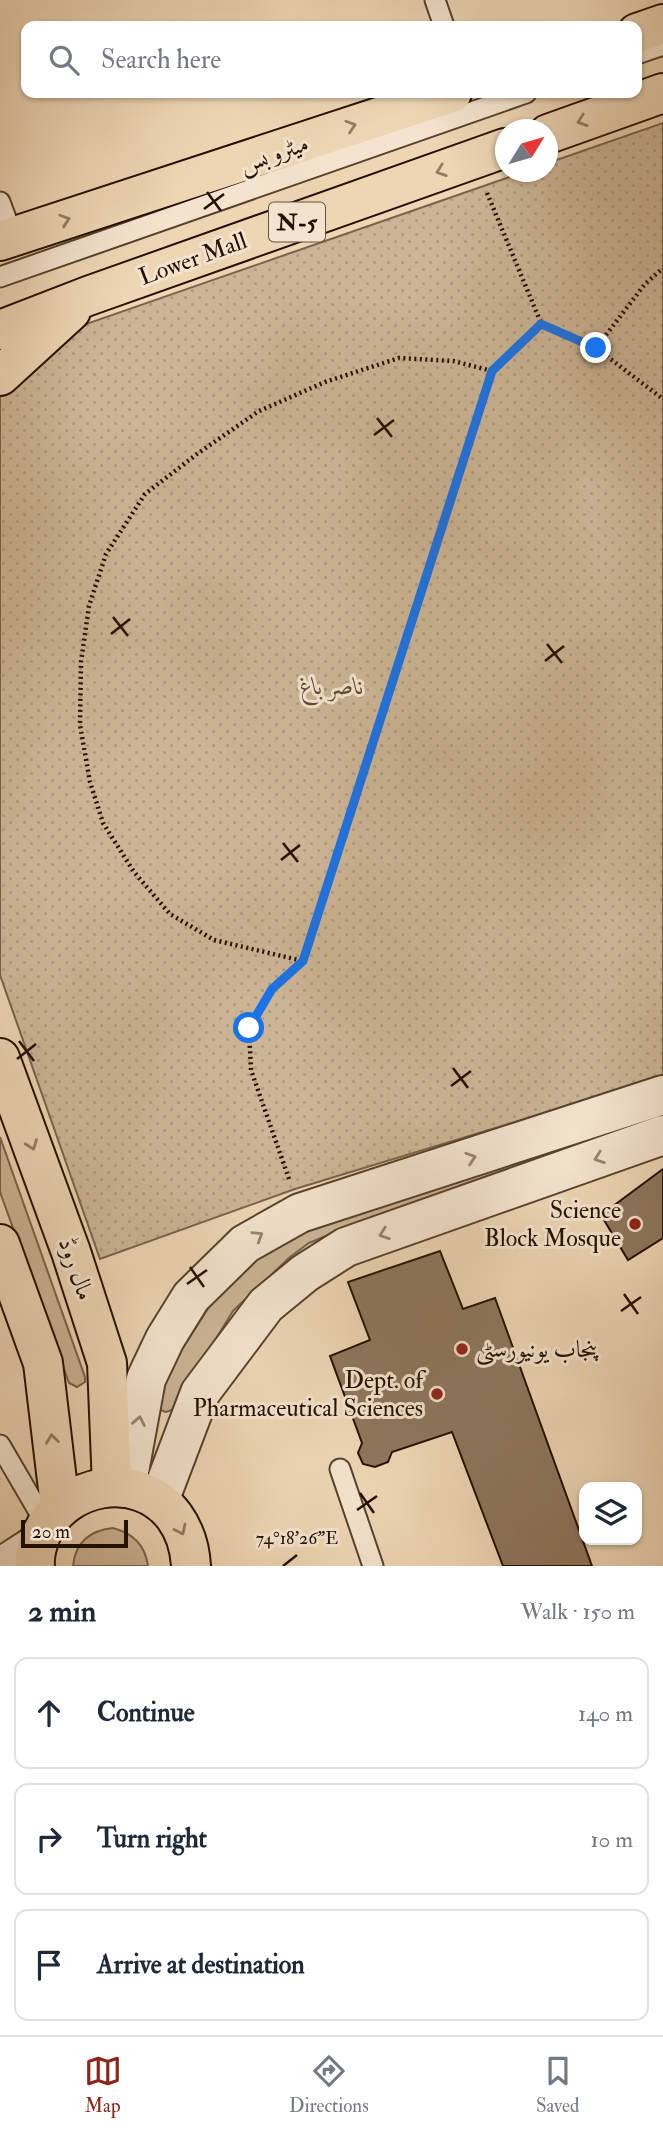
<!DOCTYPE html>
<html lang="en">
<head>
<meta charset="utf-8">
<style>
	body { margin:0; font-family:"IM FELL Double Pica",Amiri,serif; background:#f2f2f3; color:#1f2937 }
	.controls { position:absolute; right:21px; bottom:21px; display:grid; overflow:hidden; border-radius:14px; box-shadow:0 2px 5px #0004 }
	.controls button { width:63px; height:63px; display:grid; place-items:center; padding:0; border:0; border-bottom:2px solid #e0e1e3; background:#fff; color:#1f2937; font:35px sans-serif }
	.compass { position:absolute; left:495px; top:119px; width:63px; height:63px; border-radius:50%; background:#fff; box-shadow:0 2px 5px #0004; rotate:53deg }
	.scale { position:absolute; left:21px; bottom:18px; width:107px; box-sizing:border-box; padding-left:7px; border:4px solid #251100; border-top:0; font-size:19px; line-height:24px; white-space:nowrap; color:#251100; -webkit-text-stroke:5px #f4e4cf; paint-order:stroke }
	.stop { position:absolute; width:21px; height:21px; margin:-16px; border:5px solid #1a73e8; border-radius:50%; background:#fff }
	.stop.end { background:#1a73e8; border-color:#fff; box-shadow:0 2px 7px #0008 }
	.list { margin:0; padding:0; list-style:none }
	h2 { display:flex; justify-content:space-between; align-items:center; height:91px; margin:0; padding:0 28px; font-size:30px }
	h2 small { font-size:23px; font-weight:400; color:#747a83 }
	.list li { display:grid; grid-template-columns:46px 1fr auto; gap:21px; align-items:center; box-sizing:border-box; height:112px; margin:0 14px 14px; padding:0 14px; border:2px solid #e0e1e3; border-radius:14px }
	.list b { display:block; font-size:26px; white-space:nowrap }
	.list em { font-size:23px; font-style:normal; color:#747a83 }
	.icon { flex:none; width:38px; height:38px; fill:none; stroke:currentColor; stroke-width:2; stroke-linecap:round; stroke-linejoin:round }
	.map { position:relative; flex:none; width:663px; height:1566px; overflow:hidden }
	.search { position:absolute; background:#fff; box-shadow:0 2px 5px #0004; left:21px; right:21px; top:21px; height:77px; display:flex; align-items:center; gap:18px; box-sizing:border-box; padding:0 24px; border-radius:14px; color:#747a83; font-size:26px }
	.sheet { height:469px; background:#fff }
	nav { display:flex; justify-content:space-around; align-items:center; box-sizing:border-box; height:98px; border-top:2px solid #e0e1e3; background:#fff; font-size:19px; color:#747a83 }
	nav a { display:grid; justify-items:center; gap:4px }
	nav .on { color:#8f2418 }
	.map>svg:first-child { display:block }
	.grass { fill:#ccb596; stroke:#78634b; stroke-width:2 }
	.park { fill:url(#park-dots); stroke:#78634b; stroke-width:2 }
	.building { fill:#8e775e; stroke:#251100; stroke-width:2 }
	.lines { fill:none; stroke-linecap:round; stroke-linejoin:round }
	.service-casing { stroke:#57422d; stroke-width:23 }
	.minor-casing { stroke:#57422d; stroke-width:42 }
	.tertiary-casing { stroke:#57422d; stroke-width:42 }
	.primary-casing { stroke:#251100; stroke-width:42 }
	.path { stroke:#251100; stroke-width:4.5; stroke-dasharray:2 3.5; stroke-linecap:butt }
	.service { stroke:#f4e4cf; stroke-width:19 }
	.minor { stroke:#f4e4cf; stroke-width:38 }
	.tertiary { stroke:#f4e4cf; stroke-width:38 }
	.primary { stroke:#eed6b5; stroke-width:38 }
	.oneway { stroke:#947d64 }
	.oneway2 { stroke:#978572 }
	.route { stroke:#1a73e8; stroke-width:9 }
	.ticks { fill:none; stroke:#251100; stroke-width:2.5 }
	.poi-dot { fill:#8f2418; stroke:#f4e4cf; stroke-width:2.5 }
	.labels { text-anchor:middle; dominant-baseline:central; stroke-width:6; stroke-linejoin:round; paint-order:stroke }
	.shield { fill:#f4e4cf; stroke:#63503e; stroke-width:2 }
	.shield-label { font-size:23px; font-weight:bold; fill:#251100 }
	.street-label { font-size:24px; fill:#251100; stroke:#f4e4cf }
	.park-label { font-size:24px; font-style:italic; fill:#5f4a34; stroke:#f4e4cf }
	.poi-label { font-size:24px; fill:#251100; stroke:#f4e4cf; text-anchor:end }
	.ticks-label { font-size:18px; text-anchor:middle; fill:#251100; stroke:#f4e4cf; stroke-width:6; stroke-linejoin:round; paint-order:stroke }
</style>
</head>
<body>
<div class="map">
<svg width="663" height="1566" viewBox="0 0 663 1566">
	<defs>
		<pattern id="park-dots" width="8" height="8" patternUnits="userSpaceOnUse" patternTransform="scale(1.75)"><rect width="8" height="8" fill="#ccb596"/><path d="M2 2h.1M6 6h.1" fill="none" stroke="#af9b80" stroke-width="1.8" stroke-linecap="round"/></pattern>
	</defs>
	<rect width="100%" height="100%" fill="#eed6b5"/>
	<filter id="stains"><feTurbulence type="fractalNoise" baseFrequency=".00286" numOctaves="4"/><feColorMatrix values="0 0 0 0 .2 0 0 0 0 .09 0 0 0 0 .02 0 0 0 .5 -.17"/></filter>
	<radialGradient id="worn" r=".72"><stop offset=".6" stop-color="#630" stop-opacity="0"/><stop offset="1" stop-color="#630" stop-opacity=".3"/></radialGradient>
	<!-- grass -->
	<g class="grass">
		<polygon points="663,1107 663,1122 352,1225 309,1243 290,1257 233,1311 172,1410 166,1412 160,1410 163,1379 225,1282 267,1240"/>
		<polygon points="0,1137 85,1377 85,1382 77,1387 69,1383 0,1192"/>
		<path d="M113,1528C134,1534 145,1545 148,1566H73C75,1542 91,1530 113,1528Z"/>
	</g>
	<!-- park -->
	<polygon class="park" points="663,123 663,1077 295,1189 100,1259 0,975 0,397 27,367 63,332 524,172 548,172 548,163"/>
	<!-- building -->
	<g class="building">
		<polygon points="663,1169 663,1238 628,1260 601,1215"/>
		<polygon points="440,1251 463,1309 495,1298 592,1566 503,1566 452,1432 392,1452 388,1462 375,1467 363,1464 358,1453 362,1443 330,1356 370,1340 348,1282"/>
	</g>
	<g class="lines">
		<!-- service casing -->
		<g class="service-casing">
			<g id="service">
				<polyline points="435,0 444,26"/>
				<polyline points="637,54 663,45"/>
				<polyline points="0,202 13,237"/>
				<polyline points="0,277 526,93"/>
				<polyline points="0,1445 46,1524"/>
				<polyline points="340,1469 373,1566"/>
			</g>
		</g>
		<!-- minor casing -->
		<g class="minor-casing">
			<g id="minor">
				<polyline points="126,1488 146,1379 165,1339 191,1297 245,1244 300,1213 663,1095"/>
				<polyline points="159,1501 200,1393 266,1305 305,1273 346,1247 663,1135"/>
			</g>
		</g>
		<!-- tertiary casing -->
		<g class="tertiary-casing">
			<polyline id="tertiary" points="3,1566 37,1544"/>
		</g>
		<!-- primary casing -->
		<g class="primary-casing">
			<g id="primary">
				<polyline points="637,33 663,24"/>
				<polyline points="548,134 663,93"/>
				<polyline points="0,241 452,93"/>
				<polyline points="0,330 88,296 505,148"/>
				<polyline points="0,376 71,311"/>
				<polyline points="0,1058 71,1252 107,1363 112,1487"/>
				<polyline points="0,1244 43,1363 60,1506"/>
				<path d="M35,1566C34,1555 37,1545 41,1535C63,1483 138,1469 174,1516C185,1531 190,1548 191,1566"/>
			</g>
		</g>
		<!-- path -->
		<g class="path">
			<polyline points="487,193 541,323 596,348 663,399"/>
			<polyline points="596,348 645,284 663,268"/>
			<polyline points="492,371 453,361 399,358 325,382 259,411 197,454 145,494 106,554 89,606 81,662 80,725 90,782 103,823 134,872 170,914 214,940 303,961 492,371 541,323"/>
			<polyline points="289,1179 251,1070 249,1028 272,989 302,962"/>
		</g>
		<!-- service -->
		<use href="#service" class="service"/>
		<!-- minor -->
		<use href="#minor" class="minor"/>
		<!-- tertiary -->
		<use href="#tertiary" class="tertiary"/>
		<!-- primary -->
		<use href="#primary" class="primary"/>
	</g>
	<!-- one-way arrows -->
	<defs><path id="oneway-chevron" d="M-2-3.5L2.5 0L-2 3.5" fill="none" stroke-width="1.6" stroke-linecap="round" stroke-linejoin="round" transform="scale(1.75)"/></defs>
	<g class="oneway">
		<use href="#oneway-chevron" transform="translate(582 121) rotate(161)"/>
		<use href="#oneway-chevron" transform="translate(351 126) rotate(-18)"/>
		<use href="#oneway-chevron" transform="translate(441 171) rotate(160)"/>
		<use href="#oneway-chevron" transform="translate(65 220) rotate(-18)"/>
		<use href="#oneway-chevron" transform="translate(32 1145) rotate(70)"/>
		<use href="#oneway-chevron" transform="translate(52 1439) rotate(-97)"/>
		<use href="#oneway-chevron" transform="translate(181 1530) rotate(64)"/>
	</g>
	<g class="oneway2">
		<use href="#oneway-chevron" transform="translate(471 1158) rotate(-18)"/>
		<use href="#oneway-chevron" transform="translate(599 1158) rotate(161)"/>
		<use href="#oneway-chevron" transform="translate(384 1234) rotate(161)"/>
		<use href="#oneway-chevron" transform="translate(258 1236) rotate(-32)"/>
		<use href="#oneway-chevron" transform="translate(139 1421) rotate(-80)"/>
	</g>
	<g class="lines">
		<!-- route -->
		<polyline class="route" points="249,1028 272,989 303,961 492,371 541,324 596,348"/>
	</g>
	<!-- ticks -->
	<path class="ticks" d="M207,192L221,211M204,209L224,194M377,418L392,437M374,435L394,420M113,617L128,636M111,634L130,619M547,644L562,663M545,661L564,646M283,843L298,862M281,860L300,845M19,1041L34,1061M17,1059L36,1044M453,1068L468,1088M451,1086L471,1071M190,1267L204,1287M187,1284L207,1270M624,1294L638,1314M621,1311L641,1297M360,1493L374,1513M357,1510L377,1496M283,1566L297,1555"/>
	<!-- markers -->
	<g class="poi-dot">
		<circle cx="635" cy="1224" r="7"/>
		<circle cx="462" cy="1349" r="7"/>
		<circle cx="437" cy="1394" r="7"/>
	</g>
	<g class="labels">
		<!-- shield labels -->
		<rect class="shield" x="269" y="202.5" width="56" height="39" rx="5"/>
		<g class="shield-label">
			<text x="297" y="222">N-5</text>
		</g>
		<!-- street labels -->
		<g class="street-label">
			<text transform="translate(274 154) rotate(-19)">میٹرو بس</text>
			<text transform="translate(193 259) rotate(-20)">Lower Mall</text>
			<text transform="translate(76 1269) rotate(71)">مال روڈ</text>
		</g>
		<!-- park labels -->
		<g class="park-label">
			<text x="332" y="686">ناصر باغ</text>
		</g>
		<!-- poi labels -->
		<g class="poi-label">
			<text x="621" y="1210">Science<tspan x="621" dy="28">Block Mosque</tspan></text>
			<text x="476" y="1349" text-anchor="start">پنجاب یونیورسٹی</text>
			<text x="423" y="1380">Dept. of<tspan x="423" dy="28">Pharmaceutical Sciences</tspan></text>
		</g>
	</g>
	<g class="ticks-label">
		<text x="297" y="1544">74°18'26"E</text>
	</g>
	<rect width="100%" height="100%" filter="url(#stains)"/>
	<rect width="100%" height="100%" fill="url(#worn)"/>
</svg>
<div class="controls">
<button><svg class="icon" aria-label="layers" viewBox="0 0 24 24"><path d="M12 4l9 5-9 5-9-5zM3 14l9 5 9-5"/></svg></button>
</div>
<svg class="compass" viewBox="-18 -18 36 36"><path d="M0-13l5 13h-10z" fill="#e53935"/><path d="M0 13l5-13h-10z" fill="#747a83"/></svg>
<div class="scale">20 m</div>
<div class="stop" style="left:249px;top:1028px"></div>
<div class="stop end" style="left:596px;top:348px"></div>
<div class="search"><svg class="icon" aria-label="search" viewBox="0 0 24 24"><circle cx="10" cy="10" r="6"/><path d="M15 15l6 6"/></svg>Search here</div>
</div>
<section class="sheet">
<h2>2 min<small>Walk · 150 m</small></h2>
<ul class="list">
<li><svg class="icon" aria-label="ahead" viewBox="0 0 24 24"><path d="M12 20V5M6 11l6-6 6 6"/></svg><div><b>Continue</b></div><em>140 m</em></li>
<li><svg class="icon" aria-label="right" viewBox="0 0 24 24"><path d="M7 20v-9h11M14 6l5 5-5 5"/></svg><div><b>Turn right</b></div><em>10 m</em></li>
<li><svg class="icon" aria-label="arrive" viewBox="0 0 24 24"><path d="M6 21V4h12l-3 4 3 4H6"/></svg><div><b>Arrive at destination</b></div></li>
</ul>
</section>
<nav>
<a class="on"><svg class="icon" aria-label="map" viewBox="0 0 24 24"><path d="M3 6l6-2 6 2 6-2v14l-6 2-6-2-6 2zM9 4v14M15 6v14"/></svg>Map</a>
<a><svg class="icon" aria-label="directions" viewBox="0 0 24 24"><path d="M12 3l9 9-9 9-9-9zM9 14v-3h6M13 9l2 2-2 2"/></svg>Directions</a>
<a><svg class="icon" aria-label="saved" viewBox="0 0 24 24"><path d="M7 4h10v16l-5-4-5 4z"/></svg>Saved</a>
</nav>
</body>
</html>
